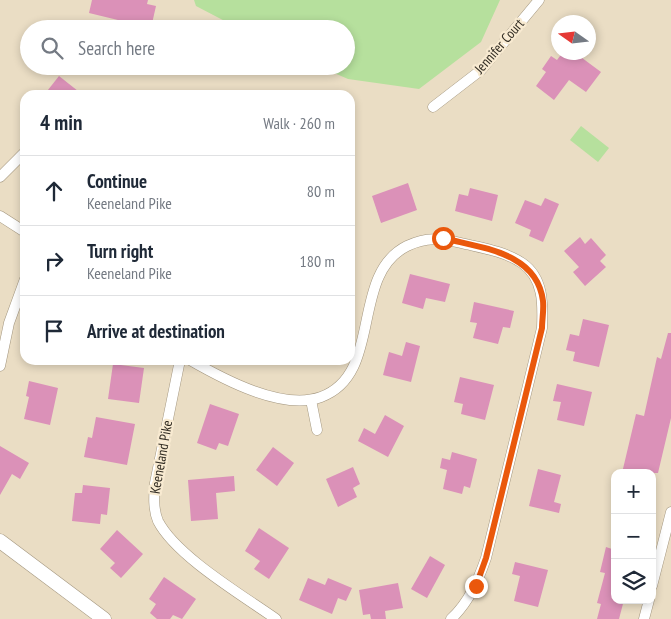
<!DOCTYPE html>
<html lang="en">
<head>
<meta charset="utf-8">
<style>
	body { margin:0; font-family:"PT Sans Narrow",sans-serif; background:#f6f6f7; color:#1f2937 }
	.controls { position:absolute; right:15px; bottom:15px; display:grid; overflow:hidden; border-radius:10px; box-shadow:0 2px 8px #0003 }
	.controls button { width:45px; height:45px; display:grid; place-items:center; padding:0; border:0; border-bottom:1px solid #e0e1e3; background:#fff; color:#1f2937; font:25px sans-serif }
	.compass { position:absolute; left:551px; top:15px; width:45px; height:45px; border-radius:50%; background:#fff; box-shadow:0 2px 8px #0003; rotate:284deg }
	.stop { position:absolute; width:15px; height:15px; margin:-11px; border:4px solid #ea580c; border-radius:50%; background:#fff }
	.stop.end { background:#ea580c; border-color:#fff; box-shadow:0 1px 5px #0008 }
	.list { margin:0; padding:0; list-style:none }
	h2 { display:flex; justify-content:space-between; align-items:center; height:65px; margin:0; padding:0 20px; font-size:21px }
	h2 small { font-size:16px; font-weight:400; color:#747a83 }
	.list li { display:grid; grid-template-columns:32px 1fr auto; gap:15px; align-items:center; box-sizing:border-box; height:70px; padding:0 20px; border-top:1px solid #e0e1e3 }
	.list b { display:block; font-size:19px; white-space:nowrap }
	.list p { margin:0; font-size:16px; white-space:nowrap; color:#747a83 }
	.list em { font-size:16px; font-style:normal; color:#747a83 }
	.icon { flex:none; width:28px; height:28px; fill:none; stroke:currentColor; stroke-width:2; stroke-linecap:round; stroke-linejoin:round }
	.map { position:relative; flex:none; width:671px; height:619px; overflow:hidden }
	.search { position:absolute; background:#fff; box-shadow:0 2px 8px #0003; left:20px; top:20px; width:335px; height:55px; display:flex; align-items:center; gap:12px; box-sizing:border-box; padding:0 18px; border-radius:28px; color:#747a83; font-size:19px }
	.panel { position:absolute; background:#fff; box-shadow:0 2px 8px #0003; left:20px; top:90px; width:335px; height:275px; border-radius:15px }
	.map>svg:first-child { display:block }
	.green { fill:#b6e09d }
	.building { fill:#db91b8 }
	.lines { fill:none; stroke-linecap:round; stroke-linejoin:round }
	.minor-casing { stroke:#a3967f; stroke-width:11 }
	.secondary-casing { stroke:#a3967f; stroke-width:15 }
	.minor { stroke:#fff; stroke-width:10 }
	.secondary { stroke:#fff; stroke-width:14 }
	.route { stroke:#ea580c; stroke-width:6 }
	.labels { text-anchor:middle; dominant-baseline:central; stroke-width:4.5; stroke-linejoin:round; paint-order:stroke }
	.street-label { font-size:14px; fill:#302b22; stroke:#f8ead1 }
</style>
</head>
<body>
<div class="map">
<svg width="671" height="619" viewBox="0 0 671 619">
	<rect width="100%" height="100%" fill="#eaddc4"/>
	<!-- green -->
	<g class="green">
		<polygon points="194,0 500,0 481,42 419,89 348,79 318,66 346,66 346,29 240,29 196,6"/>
		<polygon points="581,126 609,148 598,162 570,140"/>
	</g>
	<!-- building -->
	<g class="building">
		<polygon points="92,0 148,0 147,4 156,6 151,28 89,13"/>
		<polygon points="563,52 574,52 601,72 586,92 569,80 554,100 536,86 546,72 542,69 551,56 557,60"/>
		<polygon points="59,76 83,95 44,95"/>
		<polygon points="408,183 417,210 381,223 372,196"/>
		<polygon points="470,188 498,195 492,221 455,211 459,194 468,196"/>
		<polygon points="545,198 559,204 543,242 529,236 531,230 515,223 525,200 541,206"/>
		<polygon points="580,237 585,244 591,238 606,255 600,261 606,267 585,286 573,272 579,267 564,251"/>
		<polygon points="410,274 450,284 445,302 426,298 423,309 402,303"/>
		<polygon points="474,302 514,311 510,328 503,327 498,344 473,338 477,323 470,322"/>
		<polygon points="583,319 609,325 599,367 573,361 575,352 566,350 570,334 579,336"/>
		<polygon points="668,333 671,333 671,418 658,473 622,473 636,414 644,416 657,357 661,359"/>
		<polygon points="406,342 420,346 411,382 383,375 389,352 402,356"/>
		<polygon points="113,364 144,368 139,403 108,399"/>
		<polygon points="460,377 494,385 485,420 461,414 463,404 454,402"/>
		<polygon points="29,381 58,388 50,425 24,419 29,397 26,396"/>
		<polygon points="557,384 592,392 584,426 557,420 561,402 553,401"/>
		<polygon points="210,404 239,414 228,446 219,443 216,450 197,443"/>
		<polygon points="385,415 404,426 388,457 358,441 364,428 375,434"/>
		<polygon points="96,417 135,424 127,465 84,457 88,437 92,438"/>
		<polygon points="0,446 29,463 20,479 12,474 0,495"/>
		<polygon points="273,447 294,463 277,486 256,470"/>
		<polygon points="452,452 477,459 470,488 464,486 462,494 443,489 447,470 440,468 442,458 450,460"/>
		<polygon points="353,467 360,484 353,488 357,497 338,507 326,479"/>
		<polygon points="538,469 561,475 554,502 561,504 559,513 529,506"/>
		<polygon points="234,476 235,491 216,493 218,519 191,521 188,480"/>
		<polygon points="83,485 110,488 107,515 101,514 100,524 72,521 75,493 82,493"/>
		<polygon points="259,528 289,548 269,579 254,569 260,561 245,551"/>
		<polygon points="117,530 143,554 121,578 110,568 115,563 100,549"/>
		<polygon points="606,547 615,550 615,600 624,600 619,619 597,619 601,604 597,603 605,573 600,572"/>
		<polygon points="430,556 445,565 427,598 411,589"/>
		<polygon points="515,562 548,570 538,607 514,601 520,576 512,574"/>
		<polygon points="164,577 196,599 182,619 173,615 170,619 157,619 150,613 156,604 149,599"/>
		<polygon points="308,578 325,585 328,578 352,588 346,601 338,598 332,614 299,600"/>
		<polygon points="398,583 403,608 385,611 386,619 371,619 370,614 363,615 359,590"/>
	</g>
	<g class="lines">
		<!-- minor casing -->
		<g class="minor-casing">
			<g id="minor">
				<polyline points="433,107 481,70 539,0"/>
				<polyline points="0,177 25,152"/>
				<polyline points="0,216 25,232"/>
				<path d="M180,360L155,483C154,496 153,509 158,521C176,556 242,595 276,619"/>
				<path d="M190,360C223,379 282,411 321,397C384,374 349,275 407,246C426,237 441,238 461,243C482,248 504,251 522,263C544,278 543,305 542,328L486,558C478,581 469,602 451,619"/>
				<polyline points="0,366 9,323 25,279"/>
				<polyline points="311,400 317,430"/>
				<polyline points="652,586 671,512"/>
				<polyline points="644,619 649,600"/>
			</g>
		</g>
		<!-- secondary casing -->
		<g class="secondary-casing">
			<polyline id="secondary" points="0,541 104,619"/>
		</g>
		<!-- minor -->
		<use href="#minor" class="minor"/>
		<!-- secondary -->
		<use href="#secondary" class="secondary"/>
	</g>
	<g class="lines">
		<!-- route -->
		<path class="route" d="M443,238C481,248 537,252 543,301C544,310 542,320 542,328L486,558L476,586"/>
	</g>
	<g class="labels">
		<!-- street labels -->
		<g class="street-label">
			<text transform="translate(499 46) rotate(-49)">Jennifer Court</text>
			<text transform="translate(161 457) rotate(-80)">Keeneland Pike</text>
		</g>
	</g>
</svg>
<div class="controls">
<button>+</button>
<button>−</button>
<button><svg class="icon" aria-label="layers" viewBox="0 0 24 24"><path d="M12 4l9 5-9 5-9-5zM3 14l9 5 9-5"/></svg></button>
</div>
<svg class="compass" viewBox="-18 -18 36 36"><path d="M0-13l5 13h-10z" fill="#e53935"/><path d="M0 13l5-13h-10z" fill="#747a83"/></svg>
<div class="stop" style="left:443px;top:238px"></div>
<div class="stop end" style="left:476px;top:586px"></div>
<div class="search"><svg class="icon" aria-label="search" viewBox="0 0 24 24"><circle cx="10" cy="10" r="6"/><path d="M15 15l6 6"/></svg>Search here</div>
<section class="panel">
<h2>4 min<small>Walk · 260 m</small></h2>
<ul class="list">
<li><svg class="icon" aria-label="ahead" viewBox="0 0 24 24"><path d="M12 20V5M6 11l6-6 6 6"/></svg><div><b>Continue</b><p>Keeneland Pike</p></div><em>80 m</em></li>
<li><svg class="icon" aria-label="right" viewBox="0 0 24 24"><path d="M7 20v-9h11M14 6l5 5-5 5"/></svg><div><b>Turn right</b><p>Keeneland Pike</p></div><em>180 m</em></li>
<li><svg class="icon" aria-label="arrive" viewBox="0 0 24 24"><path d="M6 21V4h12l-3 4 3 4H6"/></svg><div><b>Arrive at destination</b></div></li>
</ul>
</section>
</div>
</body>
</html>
